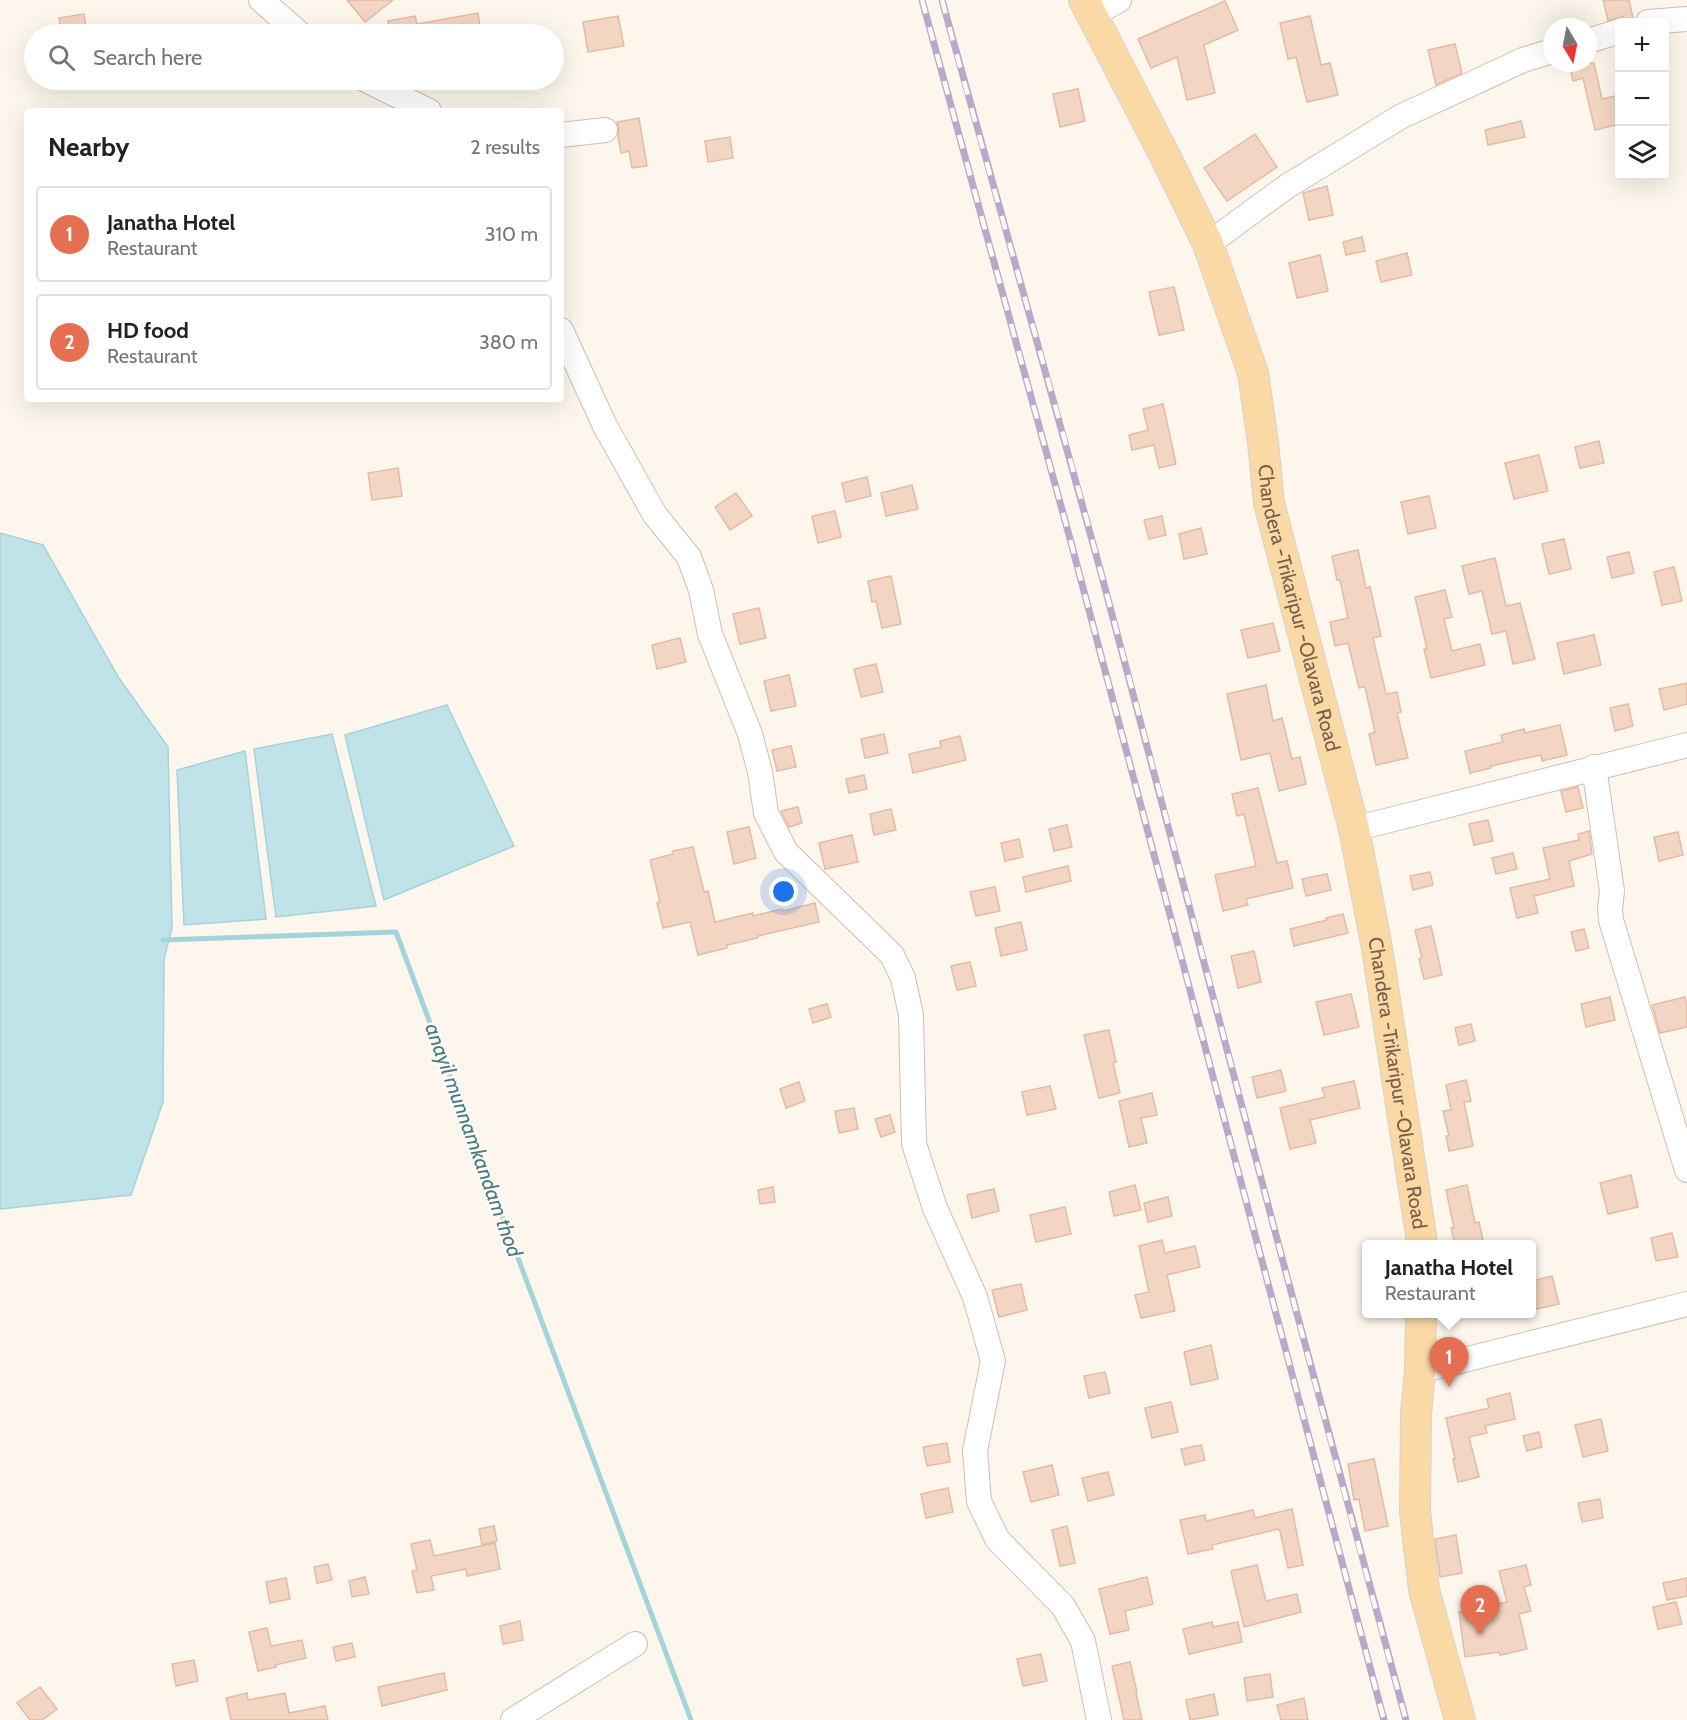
<!DOCTYPE html>
<html lang="en">
<head>
<meta charset="utf-8">
<style>
	body { margin:0; font-family:Cabin,sans-serif; background:#f2f2f2; color:#222 }
	.controls { position:absolute; right:18px; top:18px; display:grid; overflow:hidden; border-radius:6px; box-shadow:0 6px 24px #0002 }
	.controls button { width:54px; height:54px; display:grid; place-items:center; padding:0; border:0; border-bottom:2px solid #e0e0e0; background:#fff; color:#222; font:30px sans-serif }
	.compass { position:absolute; left:1543px; top:18px; width:54px; height:54px; border-radius:50%; background:#fff; box-shadow:0 6px 24px #0002; rotate:170deg }
	.you { position:absolute; left:784px; top:892px; width:21px; height:21px; margin:-15px; border:4px solid #fff; border-radius:50%; background:#1a73e8; box-shadow:0 0 0 9px #1a73e833 }
	.badge { display:grid; place-items:center; width:39px; height:39px; border-radius:50%; background:#e76f51; color:#fff; font-size:20px; font-weight:700 }
	.pin { position:absolute; translate:-50% -50px; filter:drop-shadow(0 2px 3px #0008) }
	.pin::after { content:''; position:absolute; top:32px; width:21px; height:18px; background:inherit; clip-path:polygon(0 0,100% 0,50% 100%) }
	.popup { position:absolute; left:1362px; top:1240px; width:174px; height:78px; box-sizing:border-box; display:grid; place-content:center; border-radius:6px; background:#fff; filter:drop-shadow(0 2px 4px #0005); font-size:20px; white-space:nowrap; color:#767676 }
	.popup b { font-size:22px; color:#222 }
	.popup::after { content:''; position:absolute; left:50%; top:100%; margin-left:-12px; border:12px solid transparent; border-top-color:#fff }
	.list { margin:0; padding:0; list-style:none }
	h2 { display:flex; justify-content:space-between; align-items:center; height:78px; margin:0; padding:0 24px; font-size:26px }
	h2 small { font-size:20px; font-weight:400; color:#767676 }
	.list li { display:grid; grid-template-columns:39px 1fr auto; gap:18px; align-items:center; box-sizing:border-box; height:96px; margin:0 12px 12px; padding:0 12px; border:2px solid #e0e0e0; border-radius:6px }
	.list b { display:block; font-size:22px; white-space:nowrap }
	.list p { margin:0; font-size:20px; white-space:nowrap; color:#767676 }
	.list em { font-size:20px; font-style:normal; color:#767676 }
	.icon { flex:none; width:33px; height:33px; fill:none; stroke:currentColor; stroke-width:2; stroke-linecap:round; stroke-linejoin:round }
	.map { position:relative; flex:none; width:1687px; height:1720px; overflow:hidden }
	.search { position:absolute; background:#fff; box-shadow:0 6px 24px #0002; left:24px; top:24px; width:540px; height:66px; display:flex; align-items:center; gap:15px; box-sizing:border-box; padding:0 21px; border-radius:33px; color:#767676; font-size:22px }
	.panel { position:absolute; background:#fff; box-shadow:0 6px 24px #0002; left:24px; top:108px; width:540px; height:294px; border-radius:6px }
	.map>svg:first-child { display:block }
	.water { fill:#bfe3e8; stroke:#a5d3da; stroke-width:1.5 }
	.lines { fill:none; stroke-linecap:round; stroke-linejoin:round }
	.stream { stroke:#a5d3da; stroke-width:5 }
	.building { fill:#f3d5c3; stroke:#e6bba3; stroke-width:1.5 }
	.minor-casing { stroke:#d1beb0; stroke-width:26 }
	.major-casing { stroke:#dad1cd; stroke-width:32 }
	.minor { stroke:#fff; stroke-width:24 }
	.major { stroke:#fbd9a5; stroke-width:30 }
	.rail-casing { stroke:#b9a8c9; stroke-width:7 }
	.rail { stroke:#fffaf3; stroke-width:4.5; stroke-dasharray:14; stroke-linecap:butt }
	.labels { text-anchor:middle; dominant-baseline:central; stroke-width:5; stroke-linejoin:round; paint-order:stroke }
	.street-label { font-size:20px; fill:#7a5c4d; stroke:#fffaf3 }
	.water-label { font-size:21px; font-style:italic; fill:#437c86; stroke:#fffaf3 }
</style>
</head>
<body>
<div class="map">
<svg width="1687" height="1720" viewBox="0 0 1687 1720">
	<rect width="100%" height="100%" fill="#fdf6ec"/>
	<!-- water -->
	<g class="water">
		<polygon points="0,533 43,545 119,678 168,747 172,928 164,959 163,1102 131,1195 0,1209"/>
		<polygon points="447,705 514,846 384,900 345,735"/>
		<polygon points="332,734 376,906 276,917 254,749"/>
		<polygon points="245,751 266,919 184,925 177,770"/>
	</g>
	<g class="lines">
		<!-- stream -->
		<polyline class="stream" points="163,940 396,932 691,1720"/>
	</g>
	<!-- building -->
	<g class="building">
		<polygon points="347,0 393,0 365,22"/>
		<polygon points="1603,0 1629,0 1634,22 1631,22 1623,17 1608,20"/>
		<polygon points="1225,1 1238,30 1204,45 1215,93 1187,100 1177,57 1151,68 1138,39"/>
		<polygon points="478,13 481,32 467,34 390,34 388,21 415,16 417,24"/>
		<polygon points="84,14 87,34 62,34 59,18"/>
		<polygon points="618,16 624,46 588,52 583,22"/>
		<polygon points="1310,16 1321,65 1330,63 1338,95 1307,102 1296,57 1288,59 1280,23"/>
		<polygon points="1455,44 1462,73 1436,85 1428,50"/>
		<polygon points="1569,63 1594,63 1602,99 1620,95 1620,124 1595,130 1583,78 1573,81"/>
		<polygon points="1078,89 1085,121 1060,127 1053,94"/>
		<polygon points="639,118 647,166 632,168 629,151 621,153 618,136 619,128 617,122"/>
		<polygon points="1521,121 1525,137 1488,145 1485,130"/>
		<polygon points="1255,134 1277,167 1227,201 1204,168"/>
		<polygon points="730,137 733,158 708,162 705,141"/>
		<polygon points="1327,186 1333,215 1309,220 1303,193"/>
		<polygon points="1362,237 1365,251 1346,255 1343,242"/>
		<polygon points="1407,253 1412,275 1381,282 1376,261"/>
		<polygon points="1320,255 1328,291 1297,298 1289,263"/>
		<polygon points="1174,287 1184,330 1159,335 1149,292"/>
		<polygon points="1163,404 1176,464 1159,468 1154,445 1132,450 1129,435 1148,430 1143,409"/>
		<polygon points="1599,441 1604,463 1580,468 1575,447"/>
		<polygon points="1539,455 1548,491 1514,499 1505,463"/>
		<polygon points="398,468 402,496 372,500 368,473"/>
		<polygon points="867,477 871,496 846,502 842,483"/>
		<polygon points="912,485 918,509 886,516 881,493"/>
		<polygon points="736,493 752,516 730,530 715,507"/>
		<polygon points="1429,496 1436,528 1408,534 1401,502"/>
		<polygon points="835,511 841,537 818,543 812,516"/>
		<polygon points="1162,516 1166,535 1149,539 1144,520"/>
		<polygon points="1201,528 1207,554 1184,559 1179,534"/>
		<polygon points="1564,539 1571,569 1549,574 1542,544"/>
		<polygon points="1358,550 1366,588 1370,587 1381,636 1373,638 1386,694 1397,692 1401,712 1397,713 1408,758 1376,765 1369,734 1375,732 1365,687 1359,688 1348,643 1335,646 1330,622 1348,618 1340,580 1337,580 1332,556"/>
		<polygon points="1629,552 1634,573 1612,578 1607,557"/>
		<polygon points="1495,558 1506,606 1520,603 1535,659 1513,664 1506,631 1492,634 1482,591 1469,594 1462,566"/>
		<polygon points="1674,567 1682,601 1662,605 1654,572"/>
		<polygon points="891,576 901,624 882,628 876,601 872,602 868,581"/>
		<polygon points="1445,590 1452,617 1444,619 1452,651 1480,644 1485,665 1431,678 1424,649 1427,649 1415,597"/>
		<polygon points="759,608 766,638 740,644 733,614"/>
		<polygon points="1273,623 1280,651 1248,658 1241,630"/>
		<polygon points="1594,635 1601,665 1564,674 1557,643"/>
		<polygon points="680,638 686,662 657,669 652,645"/>
		<polygon points="876,664 883,692 861,697 854,669"/>
		<polygon points="789,675 796,706 771,711 764,681"/>
		<polygon points="1687,683 1687,704 1664,710 1659,689"/>
		<polygon points="1266,685 1273,721 1282,718 1292,759 1300,757 1306,784 1279,791 1270,753 1241,760 1227,694"/>
		<polygon points="1628,704 1633,726 1615,731 1610,708"/>
		<polygon points="1560,725 1567,755 1542,761 1541,755 1491,766 1491,768 1470,773 1465,751 1503,742 1501,735 1524,729 1525,733"/>
		<polygon points="884,734 888,753 865,758 861,739"/>
		<polygon points="960,736 966,760 913,773 909,754 941,747 940,741"/>
		<polygon points="791,746 796,767 777,771 772,750"/>
		<polygon points="864,775 867,789 849,793 846,779"/>
		<polygon points="1578,787 1583,808 1566,812 1561,791"/>
		<polygon points="1258,788 1277,863 1287,861 1293,888 1246,899 1248,905 1223,911 1215,875 1256,866 1244,814 1237,816 1232,794"/>
		<polygon points="798,807 802,823 789,827 781,811"/>
		<polygon points="891,809 896,830 874,835 870,814"/>
		<polygon points="1488,820 1493,841 1474,845 1469,824"/>
		<polygon points="1067,825 1072,847 1054,851 1049,829"/>
		<polygon points="749,827 756,858 734,864 727,832"/>
		<polygon points="1589,831 1592,854 1569,861 1574,886 1534,896 1538,913 1517,918 1510,888 1550,879 1543,848 1579,840 1578,834"/>
		<polygon points="1678,832 1683,855 1659,861 1654,837"/>
		<polygon points="852,835 858,862 825,869 819,843"/>
		<polygon points="1019,839 1023,857 1005,861 1001,843"/>
		<polygon points="693,847 704,892 708,891 715,922 753,913 753,916 782,909 783,911 815,903 819,922 758,936 758,938 727,945 727,948 698,955 690,922 663,928 657,903 660,902 650,860 673,854 673,851"/>
		<polygon points="1513,853 1517,869 1496,874 1492,858"/>
		<polygon points="1068,866 1071,881 1026,892 1023,877"/>
		<polygon points="1430,872 1433,885 1413,890 1410,876"/>
		<polygon points="1327,874 1331,890 1306,896 1302,879"/>
		<polygon points="995,887 1000,911 976,916 970,892"/>
		<polygon points="1343,914 1348,933 1294,946 1290,929 1327,920 1326,918"/>
		<polygon points="1021,922 1027,950 1001,956 995,928"/>
		<polygon points="1431,926 1442,975 1424,979 1419,959 1422,958 1415,930"/>
		<polygon points="1584,929 1589,948 1576,951 1571,932"/>
		<polygon points="1254,951 1261,982 1238,988 1231,956"/>
		<polygon points="970,962 976,986 957,990 951,966"/>
		<polygon points="1351,994 1359,1027 1324,1035 1316,1002"/>
		<polygon points="1610,997 1615,1020 1586,1027 1581,1004"/>
		<polygon points="1685,997 1687,1006 1687,1027 1660,1033 1652,1005"/>
		<polygon points="827,1004 831,1017 813,1023 809,1009"/>
		<polygon points="1471,1024 1475,1041 1459,1045 1455,1028"/>
		<polygon points="1109,1030 1116,1062 1113,1063 1120,1093 1099,1098 1084,1035"/>
		<polygon points="1281,1070 1286,1091 1257,1098 1252,1077"/>
		<polygon points="1466,1080 1471,1101 1464,1102 1473,1146 1449,1151 1446,1136 1449,1136 1443,1111 1451,1110 1446,1085"/>
		<polygon points="1354,1081 1360,1108 1310,1120 1316,1143 1290,1149 1280,1108 1325,1097 1322,1088"/>
		<polygon points="799,1082 805,1101 786,1108 780,1089"/>
		<polygon points="1050,1086 1056,1109 1027,1115 1022,1092"/>
		<polygon points="1152,1093 1157,1115 1141,1118 1147,1143 1129,1147 1119,1101"/>
		<polygon points="854,1108 858,1129 839,1133 835,1111"/>
		<polygon points="890,1115 895,1132 881,1137 875,1119"/>
		<polygon points="1631,1175 1638,1207 1608,1214 1600,1183"/>
		<polygon points="1135,1185 1141,1210 1114,1216 1109,1192"/>
		<polygon points="1467,1185 1475,1223 1479,1222 1484,1245 1455,1245 1451,1228 1454,1228 1446,1190"/>
		<polygon points="773,1187 775,1202 760,1204 758,1190"/>
		<polygon points="994,1189 999,1211 972,1218 967,1195"/>
		<polygon points="1168,1197 1172,1216 1148,1222 1144,1203"/>
		<polygon points="1065,1207 1071,1234 1036,1242 1030,1215"/>
		<polygon points="1672,1233 1678,1257 1656,1261 1651,1238"/>
		<polygon points="1162,1240 1165,1253 1195,1246 1200,1267 1167,1275 1175,1311 1141,1318 1135,1295 1149,1292 1139,1246"/>
		<polygon points="1552,1276 1559,1304 1532,1310 1532,1281"/>
		<polygon points="1021,1284 1027,1310 999,1317 992,1290"/>
		<polygon points="1211,1345 1218,1379 1191,1385 1184,1352"/>
		<polygon points="1105,1372 1110,1393 1089,1398 1084,1376"/>
		<polygon points="1510,1393 1515,1419 1485,1426 1487,1433 1469,1437 1479,1477 1458,1482 1453,1459 1455,1459 1446,1418 1489,1408 1487,1399"/>
		<polygon points="1171,1402 1178,1432 1152,1438 1145,1408"/>
		<polygon points="1601,1419 1608,1451 1583,1457 1575,1425"/>
		<polygon points="1539,1432 1542,1447 1527,1451 1523,1436"/>
		<polygon points="947,1443 950,1462 927,1466 923,1447"/>
		<polygon points="1201,1445 1205,1460 1185,1465 1181,1449"/>
		<polygon points="1374,1459 1388,1526 1365,1531 1359,1499 1354,1500 1348,1464"/>
		<polygon points="1052,1465 1059,1495 1031,1502 1023,1472"/>
		<polygon points="1108,1472 1114,1495 1088,1501 1082,1478"/>
		<polygon points="948,1488 953,1512 926,1518 921,1494"/>
		<polygon points="1600,1499 1603,1518 1582,1522 1578,1503"/>
		<polygon points="1292,1509 1303,1565 1288,1568 1280,1531 1278,1529 1212,1545 1213,1549 1188,1554 1180,1520 1205,1515 1206,1521 1253,1510 1255,1518"/>
		<polygon points="494,1526 497,1541 482,1545 479,1529"/>
		<polygon points="1067,1526 1075,1563 1060,1566 1052,1530"/>
		<polygon points="1456,1535 1462,1573 1440,1577 1435,1539"/>
		<polygon points="430,1540 434,1556 495,1543 500,1569 467,1576 466,1569 431,1576 434,1590 417,1593 412,1571 417,1570 411,1544"/>
		<polygon points="328,1564 332,1580 317,1583 314,1567"/>
		<polygon points="1257,1565 1266,1601 1297,1594 1301,1612 1244,1627 1231,1571"/>
		<polygon points="1526,1565 1531,1585 1524,1587 1531,1611 1519,1614 1527,1649 1500,1655 1499,1652 1465,1657 1459,1612 1498,1606 1497,1604 1507,1602 1499,1571"/>
		<polygon points="365,1577 369,1594 352,1597 349,1581"/>
		<polygon points="1147,1577 1153,1604 1125,1611 1129,1630 1110,1634 1099,1589"/>
		<polygon points="286,1578 290,1599 270,1603 266,1582"/>
		<polygon points="1687,1578 1687,1596 1667,1600 1663,1583"/>
		<polygon points="1676,1602 1682,1624 1658,1629 1653,1607"/>
		<polygon points="520,1621 523,1640 503,1644 500,1626"/>
		<polygon points="1212,1622 1213,1627 1238,1622 1242,1642 1189,1654 1183,1629"/>
		<polygon points="267,1628 271,1646 302,1640 306,1658 275,1665 276,1667 258,1671 249,1632"/>
		<polygon points="352,1643 355,1657 336,1661 333,1647"/>
		<polygon points="1041,1654 1047,1681 1023,1686 1017,1659"/>
		<polygon points="194,1660 198,1681 176,1686 172,1664"/>
		<polygon points="1130,1662 1137,1692 1136,1693 1142,1720 1124,1720 1112,1666"/>
		<polygon points="444,1673 447,1690 382,1706 378,1687"/>
		<polygon points="1270,1674 1273,1697 1247,1701 1244,1678"/>
		<polygon points="40,1687 57,1709 42,1720 30,1720 17,1703"/>
		<polygon points="247,1693 248,1700 285,1693 289,1713 325,1706 328,1720 231,1720 226,1698"/>
		<polygon points="1214,1694 1218,1715 1190,1720 1186,1700"/>
		<polygon points="1304,1698 1308,1720 1281,1720 1277,1705"/>
	</g>
	<g class="lines">
		<!-- minor casing -->
		<g class="minor-casing">
			<g id="minor">
				<polyline points="261,0 300,34"/>
				<polyline points="1093,15 1119,0"/>
				<polyline points="1648,22 1687,19"/>
				<polyline points="1588,41 1620,31"/>
				<polyline points="366,80 429,111"/>
				<polyline points="561,135 605,130"/>
				<polyline points="1208,244 1286,187 1400,117 1523,60 1552,51"/>
				<polyline points="561,330 605,426 655,515 689,557 701,590 710,634 750,734 760,772 766,813 786,852 892,955 903,978 911,1015 914,1144 935,1208 975,1297 993,1361 975,1451 979,1501 997,1539 1063,1606 1083,1641 1099,1720"/>
				<polyline points="1594,767 1612,891 1610,909 1611,920 1687,1170"/>
				<polyline points="1354,829 1687,745"/>
				<polyline points="1420,1371 1687,1304"/>
				<polyline points="513,1720 635,1644"/>
			</g>
		</g>
		<!-- major casing -->
		<g class="major-casing">
			<g id="major">
				<path id="s1" d="M1084,0L1166,158L1208,244L1253,373L1263,443L1269,503L1354,829L1377,948L1421,1235V1244"/>
				<polyline points="1421,1314 1420,1371 1416,1414 1415,1512 1424,1590 1460,1720"/>
			</g>
		</g>
		<!-- minor -->
		<use href="#minor" class="minor"/>
		<!-- major -->
		<use href="#major" class="major"/>
		<!-- rail casing -->
		<g class="rail-casing">
			<g id="rail">
				<polyline points="922,0 1069,535 1384,1720"/>
				<path d="M942,0C993,190 1049,379 1100,569C1203,953 1301,1337 1406,1720"/>
			</g>
		</g>
		<!-- rail -->
		<use href="#rail" class="rail"/>
	</g>
	<g class="labels">
		<!-- street labels -->
		<g class="street-label">
			<text stroke="none"><textPath href="#s1" startOffset="650">Chandera -Trikaripur -Olavara Road</textPath></text>
			<text stroke="none"><textPath href="#s1" startOffset="1136">Chandera -Trikaripur -Olavara Road</textPath></text>
		</g>
		<!-- water labels -->
		<g class="water-label">
			<text transform="translate(474 1140) rotate(70)">anayil munnamkandam thod</text>
		</g>
	</g>
</svg>
<div class="controls">
<button>+</button>
<button>−</button>
<button><svg class="icon" aria-label="layers" viewBox="0 0 24 24"><path d="M12 4l9 5-9 5-9-5zM3 14l9 5 9-5"/></svg></button>
</div>
<svg class="compass" viewBox="-18 -18 36 36"><path d="M0-13l5 13h-10z" fill="#e53935"/><path d="M0 13l5-13h-10z" fill="#767676"/></svg>
<div class="you"></div>
<div class="pin badge" style="left:1449px;top:1387px">1</div>
<div class="popup"><b>Janatha Hotel</b>Restaurant</div>
<div class="pin badge" style="left:1480px;top:1635px">2</div>
<div class="search"><svg class="icon" aria-label="search" viewBox="0 0 24 24"><circle cx="10" cy="10" r="6"/><path d="M15 15l6 6"/></svg>Search here</div>
<section class="panel">
<h2>Nearby<small>2 results</small></h2>
<ul class="list">
<li><span class="badge">1</span><div><b>Janatha Hotel</b><p>Restaurant</p></div><em>310 m</em></li>
<li><span class="badge">2</span><div><b>HD food</b><p>Restaurant</p></div><em>380 m</em></li>
</ul>
</section>
</div>
</body>
</html>
